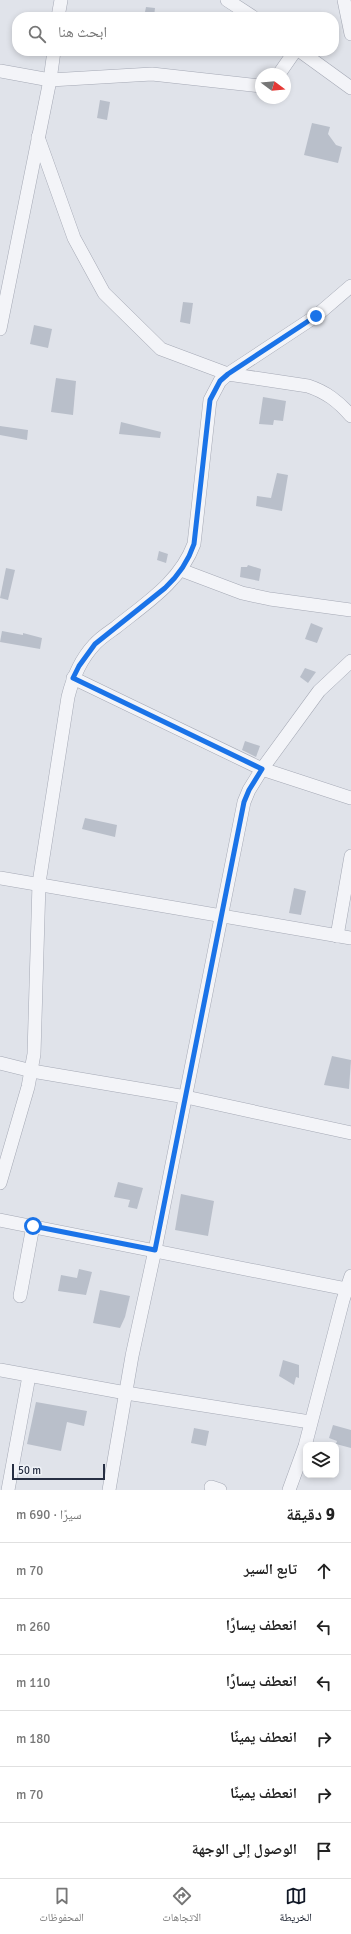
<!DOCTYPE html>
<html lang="ar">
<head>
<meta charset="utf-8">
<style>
	body { margin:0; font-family:Signika,"Noto Naskh Arabic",sans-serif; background:#f6f6f6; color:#222; direction:rtl }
	.controls { position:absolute; right:12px; bottom:12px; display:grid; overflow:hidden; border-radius:8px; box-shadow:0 2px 6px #0003 }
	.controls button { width:36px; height:36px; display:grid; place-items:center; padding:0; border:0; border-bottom:1px solid #e0e0e0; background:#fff; color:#222; font:20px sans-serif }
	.compass { position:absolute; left:255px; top:68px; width:36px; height:36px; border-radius:50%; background:#fff; box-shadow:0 2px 6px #0003; rotate:106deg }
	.scale { position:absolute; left:12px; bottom:10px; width:93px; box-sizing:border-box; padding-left:4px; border:2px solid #272f43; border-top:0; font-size:11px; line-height:14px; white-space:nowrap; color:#272f43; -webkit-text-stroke:3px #eff2f7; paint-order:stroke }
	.stop { position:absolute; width:12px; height:12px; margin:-9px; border:3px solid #1a73e8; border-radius:50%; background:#fff }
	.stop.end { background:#1a73e8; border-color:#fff; box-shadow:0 1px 4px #0008 }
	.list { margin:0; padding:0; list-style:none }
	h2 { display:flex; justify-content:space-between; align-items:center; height:52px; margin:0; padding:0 16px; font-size:17px }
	h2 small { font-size:13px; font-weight:400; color:#767676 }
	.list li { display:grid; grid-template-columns:26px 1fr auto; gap:12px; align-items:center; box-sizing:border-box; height:56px; padding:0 16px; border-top:1px solid #e0e0e0 }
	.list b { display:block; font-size:15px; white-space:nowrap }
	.list em { font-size:13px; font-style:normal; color:#767676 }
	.icon { flex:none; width:22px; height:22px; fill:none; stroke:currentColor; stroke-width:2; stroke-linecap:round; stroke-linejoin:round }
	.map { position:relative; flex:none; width:351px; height:1490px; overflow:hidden; direction:ltr }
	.search { position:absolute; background:#fff; box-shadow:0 2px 6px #0003; left:12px; right:12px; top:12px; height:44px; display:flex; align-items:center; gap:10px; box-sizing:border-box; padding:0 14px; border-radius:16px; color:#767676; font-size:15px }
	.sheet { height:388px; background:#fff }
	nav { display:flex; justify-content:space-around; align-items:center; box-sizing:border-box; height:56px; border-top:1px solid #e0e0e0; background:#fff; font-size:11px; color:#767676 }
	nav a { display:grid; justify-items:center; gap:2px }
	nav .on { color:#111827 }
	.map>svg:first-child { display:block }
	.building { fill:#b9bfca }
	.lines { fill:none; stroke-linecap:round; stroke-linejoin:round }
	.minor-casing { stroke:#a5a9b5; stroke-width:14 }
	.minor { stroke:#f3f4f8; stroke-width:13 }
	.route { stroke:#1a73e8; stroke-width:5 }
</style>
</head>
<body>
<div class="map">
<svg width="351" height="1490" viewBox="0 0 351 1490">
	<rect width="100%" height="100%" fill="#e0e3ea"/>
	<!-- building -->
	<g class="building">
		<polygon points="146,7 155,8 154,17 144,17"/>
		<polygon points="100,100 110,102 107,120 97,118"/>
		<polygon points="312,123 330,127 328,134 336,145 342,147 338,163 304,155"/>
		<polygon points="183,302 193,303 190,324 180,322"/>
		<polygon points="34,325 52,329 48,348 30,344"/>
		<polygon points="56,378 76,381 73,415 51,412"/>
		<polygon points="263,397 286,401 283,421 274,420 273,425 259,424"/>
		<polygon points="121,422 161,432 160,438 119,434"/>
		<polygon points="0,426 28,430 27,440 0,435"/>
		<polygon points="277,473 288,475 282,511 256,506 257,496 271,498"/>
		<polygon points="159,551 168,554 166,563 157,560"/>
		<polygon points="248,565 261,569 259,581 240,577 241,567 247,567"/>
		<polygon points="6,568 15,570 8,600 0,598"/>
		<polygon points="311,623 323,628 317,643 305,639"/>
		<polygon points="2,631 23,635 23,633 42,638 40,649 0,642"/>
		<polygon points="305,668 316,672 308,683 300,677"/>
		<polygon points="245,741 260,746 256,757 242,750"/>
		<polygon points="85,818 117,825 115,837 82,829"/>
		<polygon points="294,888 306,891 301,915 289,913"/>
		<polygon points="332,1056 351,1060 349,1089 324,1085"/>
		<polygon points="118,1182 143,1188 137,1209 128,1207 130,1200 114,1197"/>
		<polygon points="181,1194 214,1201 208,1236 175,1230"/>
		<polygon points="79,1269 92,1272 86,1295 58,1291 61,1275 77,1278"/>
		<polygon points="100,1290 130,1296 125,1317 120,1328 93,1323"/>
		<polygon points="283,1360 299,1365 299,1378 296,1377 294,1385 279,1376"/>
		<polygon points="36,1402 87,1411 84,1426 67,1422 61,1451 27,1444"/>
		<polygon points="333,1425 351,1430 351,1448 336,1444 337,1441 329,1438"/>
		<polygon points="194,1428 209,1431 206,1446 191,1443"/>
	</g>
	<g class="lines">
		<!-- minor casing -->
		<g class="minor-casing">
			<g id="minor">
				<polyline points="227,0 253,17"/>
				<polyline points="344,0 351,34"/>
				<polyline points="58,17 61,0"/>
				<polyline points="300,51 351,88"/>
				<polyline points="0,71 50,80 152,74 261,86"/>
				<polyline points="279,74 295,51"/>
				<path d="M38,137L74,238L104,293L161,349L228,374L308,386C326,392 338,401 351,416"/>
				<polyline points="0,329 50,80 54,51"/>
				<polyline points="181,570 242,593 270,599 351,610"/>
				<polyline points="73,678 262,769 351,798"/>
				<polyline points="0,878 351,938"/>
				<polyline points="337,936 351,856"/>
				<polyline points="0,1063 32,1071 186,1097 351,1133"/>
				<path d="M0,1183L28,1087L34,1054L39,883L68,697C73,677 80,660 94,645C100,638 108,633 115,628C146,603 180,582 194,544L210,400L220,381L228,374L316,316L351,286"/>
				<polyline points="0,1220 351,1290"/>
				<polyline points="20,1296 33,1226"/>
				<polyline points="0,1370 126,1393 310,1422"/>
				<polyline points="211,1487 220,1490"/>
				<polyline points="8,1490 29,1376"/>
				<polyline points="109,1490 132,1356 155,1250 244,802 249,790 262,769 319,691 351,661"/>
				<polyline points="289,1490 305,1446 343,1300 351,1276"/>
			</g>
		</g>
		<!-- minor -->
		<use href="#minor" class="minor"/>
	</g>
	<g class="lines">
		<!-- route -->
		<path class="route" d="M33,1226L155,1250L244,802L249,790L262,769L73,678L79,666L95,644L165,588C179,575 188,562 194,544L210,400L220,381L228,374L316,316"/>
	</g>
</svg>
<div class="controls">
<button><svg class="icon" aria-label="layers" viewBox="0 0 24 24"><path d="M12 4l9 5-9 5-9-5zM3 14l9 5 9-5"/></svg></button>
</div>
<svg class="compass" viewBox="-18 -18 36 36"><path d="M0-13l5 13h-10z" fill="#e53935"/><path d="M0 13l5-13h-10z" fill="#767676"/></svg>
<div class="scale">50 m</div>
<div class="stop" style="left:33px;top:1226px"></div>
<div class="stop end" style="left:316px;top:316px"></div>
<div class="search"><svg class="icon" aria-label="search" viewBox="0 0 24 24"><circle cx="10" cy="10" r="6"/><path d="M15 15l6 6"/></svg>ابحث هنا</div>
</div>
<section class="sheet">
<h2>9 دقيقة<small>سيرًا · 690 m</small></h2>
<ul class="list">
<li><svg class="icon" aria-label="ahead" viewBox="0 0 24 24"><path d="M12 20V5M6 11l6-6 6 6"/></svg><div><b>تابع السير</b></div><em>70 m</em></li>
<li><svg class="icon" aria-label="left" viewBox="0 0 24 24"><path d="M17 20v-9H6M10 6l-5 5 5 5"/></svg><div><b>انعطف يسارًا</b></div><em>260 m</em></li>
<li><svg class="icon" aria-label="left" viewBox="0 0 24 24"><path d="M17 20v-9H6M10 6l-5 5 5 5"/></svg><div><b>انعطف يسارًا</b></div><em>110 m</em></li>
<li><svg class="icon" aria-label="right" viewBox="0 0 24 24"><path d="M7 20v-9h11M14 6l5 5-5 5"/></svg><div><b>انعطف يمينًا</b></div><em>180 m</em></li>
<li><svg class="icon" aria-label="right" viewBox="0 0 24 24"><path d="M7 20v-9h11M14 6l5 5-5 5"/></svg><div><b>انعطف يمينًا</b></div><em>70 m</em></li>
<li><svg class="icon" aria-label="arrive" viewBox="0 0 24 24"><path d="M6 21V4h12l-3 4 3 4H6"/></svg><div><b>الوصول إلى الوجهة</b></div></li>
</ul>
</section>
<nav>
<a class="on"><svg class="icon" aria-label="map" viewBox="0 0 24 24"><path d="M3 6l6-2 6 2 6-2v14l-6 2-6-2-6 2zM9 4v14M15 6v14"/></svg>الخريطة</a>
<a><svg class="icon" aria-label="directions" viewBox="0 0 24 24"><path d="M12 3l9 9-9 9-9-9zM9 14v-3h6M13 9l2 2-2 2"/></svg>الاتجاهات</a>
<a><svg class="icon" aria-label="saved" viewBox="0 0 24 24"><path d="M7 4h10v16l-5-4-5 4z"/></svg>المحفوظات</a>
</nav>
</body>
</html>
